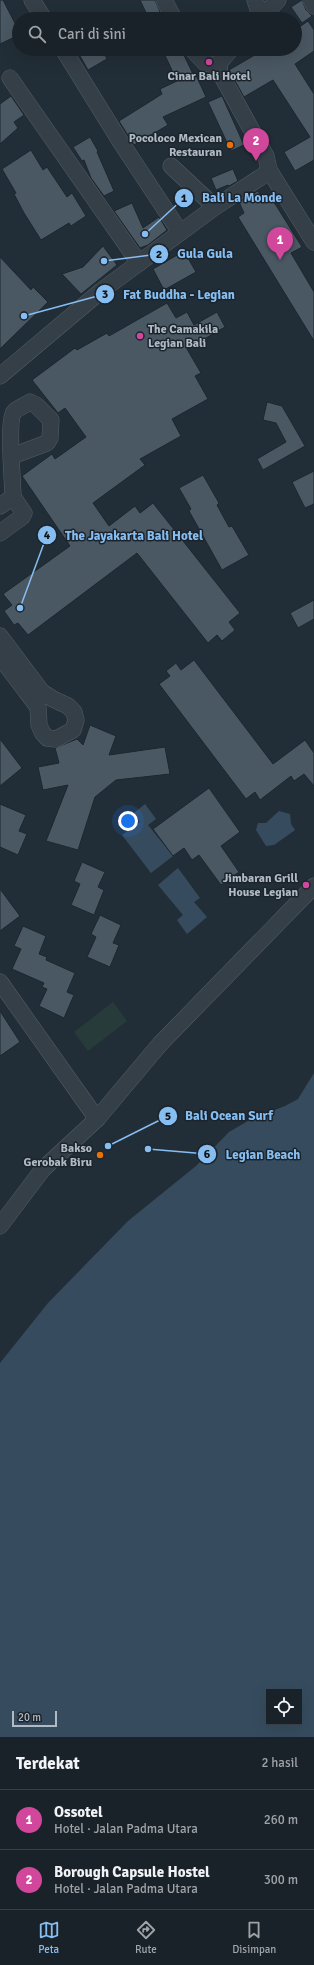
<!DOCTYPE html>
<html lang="id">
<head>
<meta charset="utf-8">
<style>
	body { margin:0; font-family:Signika,sans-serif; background:#272f35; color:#f1f3f6 }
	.controls { position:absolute; right:12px; bottom:12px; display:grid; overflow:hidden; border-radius:0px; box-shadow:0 4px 16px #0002 }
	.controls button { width:36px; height:36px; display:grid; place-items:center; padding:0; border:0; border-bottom:1px solid #383f46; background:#1a2229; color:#f1f3f6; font:20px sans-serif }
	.scale { position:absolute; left:12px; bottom:10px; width:45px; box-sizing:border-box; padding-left:4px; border:2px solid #b0bac4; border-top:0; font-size:11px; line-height:14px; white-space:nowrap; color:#b0bac4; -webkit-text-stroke:3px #1b242c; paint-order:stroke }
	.you { position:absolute; left:128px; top:821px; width:14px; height:14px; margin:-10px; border:3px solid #fff; border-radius:50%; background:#1a73e8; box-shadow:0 0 0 6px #1a73e833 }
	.badge { display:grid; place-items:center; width:26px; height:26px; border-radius:50%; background:#87bef2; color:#fff; font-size:13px; font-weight:700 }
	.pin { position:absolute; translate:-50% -33px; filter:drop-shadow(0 1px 2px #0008) }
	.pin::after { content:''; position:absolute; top:21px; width:14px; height:12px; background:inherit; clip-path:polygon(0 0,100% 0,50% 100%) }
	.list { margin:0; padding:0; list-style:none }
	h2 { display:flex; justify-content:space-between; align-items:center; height:52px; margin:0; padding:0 16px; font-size:17px }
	h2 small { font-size:13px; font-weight:400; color:#9fa4a8 }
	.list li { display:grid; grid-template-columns:26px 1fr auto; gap:12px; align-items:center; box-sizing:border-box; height:60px; padding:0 16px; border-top:1px solid #383f46 }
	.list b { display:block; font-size:15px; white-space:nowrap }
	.list p { margin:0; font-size:13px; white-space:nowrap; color:#9fa4a8 }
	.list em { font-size:13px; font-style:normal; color:#9fa4a8 }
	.icon { flex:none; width:22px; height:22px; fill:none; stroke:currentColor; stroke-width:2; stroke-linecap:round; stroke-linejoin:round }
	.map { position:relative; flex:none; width:314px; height:1737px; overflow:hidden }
	.search { position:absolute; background:#1a2229; box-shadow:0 4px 16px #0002; left:12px; right:12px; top:12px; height:44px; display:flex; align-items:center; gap:10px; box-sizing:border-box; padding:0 14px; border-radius:22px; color:#9fa4a8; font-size:15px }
	.sheet { height:172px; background:#1a2229 }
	nav { display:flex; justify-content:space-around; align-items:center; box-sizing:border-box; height:56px; border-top:1px solid #383f46; background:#1a2229; font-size:11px; color:#9fa4a8 }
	nav a { display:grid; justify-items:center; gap:2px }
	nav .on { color:#87bef2 }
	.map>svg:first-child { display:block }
	.green { fill:#273c3a }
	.water { fill:#364c5e; fill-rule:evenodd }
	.building { fill:#4a5863; stroke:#1d262f }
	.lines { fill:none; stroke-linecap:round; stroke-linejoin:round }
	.minor-casing { stroke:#535d66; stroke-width:17 }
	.minor { stroke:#353f48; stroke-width:16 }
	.hotel-dot { fill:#d1479c; stroke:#1b242c; stroke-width:1.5 }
	.food-dot { fill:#e8710a; stroke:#1b242c; stroke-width:1.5 }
	.labels { text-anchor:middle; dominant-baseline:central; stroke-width:3; stroke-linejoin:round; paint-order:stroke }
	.poi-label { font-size:12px; font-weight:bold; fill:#b0bac4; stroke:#1b242c; text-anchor:end }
	.leader { fill:none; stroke:#87bef2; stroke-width:1.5 }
	.callout-dot { fill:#87bef2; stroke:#1b242c; stroke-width:1.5 }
	.mark-label { font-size:12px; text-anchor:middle; font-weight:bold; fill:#111 }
	.callout-label { font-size:13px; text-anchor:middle; font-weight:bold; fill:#87bef2; stroke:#1b242c; stroke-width:3; stroke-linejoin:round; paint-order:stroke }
</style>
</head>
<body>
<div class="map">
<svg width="314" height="1737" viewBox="0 0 314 1737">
	<rect width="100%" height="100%" fill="#222e37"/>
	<!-- green -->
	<polygon class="green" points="113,1002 127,1021 88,1051 74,1032"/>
	<!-- water -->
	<g class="water">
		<polygon points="145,804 156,819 148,825 173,856 151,873 122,835 140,822 134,813"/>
		<polygon points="279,811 290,814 291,824 295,830 274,845 266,846 256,830 258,823 266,823"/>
		<polygon points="178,868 200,898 194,902 207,917 187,934 177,920 183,915 158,885"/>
		<path d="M314,1073V1737H0V1363L48,1303L128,1221L196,1166L229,1132L253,1118L285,1106L298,1099ZM269,1692H299V1722H269Z"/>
	</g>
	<!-- building -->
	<g class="building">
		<polygon points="0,0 3,0 19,31 19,35 0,44"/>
		<polygon points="140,0 155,0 163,19 149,19"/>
		<polygon points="302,0 306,10 312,16 302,23 291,7"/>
		<polygon points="308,21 314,30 314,51 295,64 314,94 314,160 295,171 284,152 310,137 273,80 244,97 229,70 265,49 295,49 295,30"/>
		<polygon points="76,49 102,49 107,59 88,70"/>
		<polygon points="162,49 181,49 193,74 195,73 206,97 163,117 168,125 134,145 119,121 162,94 160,89 177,81"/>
		<polygon points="11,96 24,115 14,122 18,128 0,144 0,104"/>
		<polygon points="222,96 244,145 231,151 208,102"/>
		<polygon points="90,137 98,151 97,152 114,191 104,196 91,178 84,160 82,161 73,147"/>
		<polygon points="31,150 43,170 47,167 67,197 72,193 86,216 71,226 69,223 41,240 24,213 14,194 16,193 2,169"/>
		<polygon points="233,169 238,181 229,186 228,185 216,190 211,178"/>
		<polygon points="258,191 261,196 263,194 268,202 272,199 302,247 291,253 314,292 314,341 238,217 244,213 239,202"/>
		<polygon points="132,203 143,228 159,217 167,230 148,245 140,248 114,211"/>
		<polygon points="103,246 117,265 81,294 62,274 83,267"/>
		<polygon points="184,251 196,272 164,290 153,269"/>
		<polygon points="0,257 31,290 33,287 48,302 0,349"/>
		<polygon points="167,303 176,318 187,312 194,325 217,312 225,327 187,349 201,373 195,376 208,399 172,419 181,436 140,459 145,465 93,503 109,526 135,506 140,513 153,503 240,613 229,622 235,630 222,641 217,635 208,643 137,553 28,635 18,623 14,625 4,611 12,605 3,594 70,546 22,476 52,454 55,459 86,437 65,408 58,413 32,380 75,348 77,350 107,333 109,336"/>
		<polygon points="267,402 282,406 305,446 263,470 257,459 286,442 276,423 263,420"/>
		<polygon points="314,471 314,504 305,508 292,482"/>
		<polygon points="203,475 219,503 217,505 229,527 232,526 249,555 222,570 189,511 191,509 179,488"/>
		<polygon points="314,600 314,619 298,628 290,613"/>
		<polygon points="194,660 273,764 305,740 314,753 314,786 304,774 294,781 291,776 260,800 255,792 246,799 159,684 170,676 166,671 176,663 181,670"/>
		<polygon points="90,725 116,736 109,755 165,747 170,774 116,780 95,797 78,850 46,841 68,785 43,790 38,767 59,763 55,748 77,739 83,745"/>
		<polygon points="0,739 22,768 0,786"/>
		<polygon points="209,788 240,832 221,846 239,872 221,885 199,855 192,860 184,848 173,856 153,829"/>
		<polygon points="0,804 26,815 19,831 27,834 18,855 0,847"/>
		<polygon points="82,862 105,872 98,887 104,890 94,915 71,905 80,884 74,881"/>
		<polygon points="0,889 20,916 0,931"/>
		<polygon points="100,915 121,925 113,943 119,945 110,967 87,957 96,937 91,934"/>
		<polygon points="23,926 46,936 39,954 47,957 46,960 75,973 67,992 74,995 64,1018 39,1006 47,989 42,987 44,983 12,969 21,949 14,946"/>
		<polygon points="0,1011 20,1042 0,1056"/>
	</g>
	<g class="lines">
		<!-- minor casing -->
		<g class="minor-casing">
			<g id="minor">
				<polyline points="32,0 44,19"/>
				<polyline points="164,0 174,19"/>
				<polyline points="255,0 261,18"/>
				<polyline points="311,0 314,6"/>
				<polyline points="260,19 278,0"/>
				<polyline points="63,49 120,141 180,232"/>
				<polyline points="192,49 205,63 218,66"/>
				<polyline points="231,49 220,62 219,71 266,156 269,170 314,242"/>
				<polyline points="10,78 139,263"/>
				<polyline points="171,166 215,207"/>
				<polyline points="0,376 101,291 215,207 264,175 269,170"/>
				<path d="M12,456L47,443L50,438L51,420L36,405L30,402C26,405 17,408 14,412C7,421 13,483 13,497"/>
				<polyline points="0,506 13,497 24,513 22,517 0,533"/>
				<polyline points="0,636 42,692 53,699 68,706 74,712 76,720 73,730 56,739 47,738 42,732 39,725 38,707 0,657"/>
				<polyline points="0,982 97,1119"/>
				<polyline points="0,1226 43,1169 97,1119 160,1044 314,886"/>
			</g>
		</g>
		<!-- minor -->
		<use href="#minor" class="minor"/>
	</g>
	<!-- markers -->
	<g class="hotel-dot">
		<circle cx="209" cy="62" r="4"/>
		<circle cx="140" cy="336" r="4"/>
		<circle cx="306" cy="885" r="4"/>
	</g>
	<g class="food-dot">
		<circle cx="230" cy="145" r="4"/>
		<circle cx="100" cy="1155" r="4"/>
	</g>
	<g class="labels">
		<!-- poi labels -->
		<g class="poi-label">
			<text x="209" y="76" text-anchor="middle">Cinar Bali Hotel</text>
			<text x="222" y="138">Pocoloco Mexican<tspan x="222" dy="14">Restauran</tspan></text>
			<text x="148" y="329" text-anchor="start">The Camakila<tspan x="148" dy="14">Legian Bali</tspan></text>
			<text x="298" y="878">Jimbaran Grill<tspan x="298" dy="14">House Legian</tspan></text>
			<text x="92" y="1148">Bakso<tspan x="92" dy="14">Gerobak Biru</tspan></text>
		</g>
	</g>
	<!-- callouts -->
	<path class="leader" d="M145 234L184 198M104 261L159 254M24 316L105 294M20 608L47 535M108 1146L168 1116M148 1149L207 1154"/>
	<g class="callout-dot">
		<circle cx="145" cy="234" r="4"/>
		<circle cx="104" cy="261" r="4"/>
		<circle cx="24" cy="316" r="4"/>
		<circle cx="20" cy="608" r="4"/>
		<circle cx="108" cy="1146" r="4"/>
		<circle cx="148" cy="1149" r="4"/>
		<circle cx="184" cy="198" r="10"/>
		<circle cx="159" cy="254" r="10"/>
		<circle cx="105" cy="294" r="10"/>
		<circle cx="47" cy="535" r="10"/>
		<circle cx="168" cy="1116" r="10"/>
		<circle cx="207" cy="1154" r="10"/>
	</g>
	<g class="mark-label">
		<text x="184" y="202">1</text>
		<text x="159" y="258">2</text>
		<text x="105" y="298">3</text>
		<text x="47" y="539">4</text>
		<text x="168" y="1120">5</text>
		<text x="207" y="1158">6</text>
	</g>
	<g class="callout-label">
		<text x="242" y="202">Bali La Monde</text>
		<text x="205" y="258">Gula Gula</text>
		<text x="179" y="299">Fat Buddha - Legian</text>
		<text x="134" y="540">The Jayakarta Bali Hotel</text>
		<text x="229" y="1120">Bali Ocean Surf</text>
		<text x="263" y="1159">Legian Beach</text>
	</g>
</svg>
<div class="controls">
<button><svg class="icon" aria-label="locate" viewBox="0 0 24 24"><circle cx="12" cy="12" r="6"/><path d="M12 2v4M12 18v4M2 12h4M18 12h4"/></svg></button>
</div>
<div class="scale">20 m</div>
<div class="you"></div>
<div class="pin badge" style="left:280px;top:260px;background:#d1479c">1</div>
<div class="pin badge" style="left:256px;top:161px;background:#d1479c">2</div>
<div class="search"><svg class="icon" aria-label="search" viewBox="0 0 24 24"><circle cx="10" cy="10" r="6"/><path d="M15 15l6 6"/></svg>Cari di sini</div>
</div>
<section class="sheet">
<h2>Terdekat<small>2 hasil</small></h2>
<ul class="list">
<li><span class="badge" style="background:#d1479c">1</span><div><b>Ossotel</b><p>Hotel · Jalan Padma Utara</p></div><em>260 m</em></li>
<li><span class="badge" style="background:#d1479c">2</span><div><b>Borough Capsule Hostel</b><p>Hotel · Jalan Padma Utara</p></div><em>300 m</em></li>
</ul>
</section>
<nav>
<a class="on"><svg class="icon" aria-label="map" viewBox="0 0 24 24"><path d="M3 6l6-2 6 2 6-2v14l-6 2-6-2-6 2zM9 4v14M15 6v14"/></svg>Peta</a>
<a><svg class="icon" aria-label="directions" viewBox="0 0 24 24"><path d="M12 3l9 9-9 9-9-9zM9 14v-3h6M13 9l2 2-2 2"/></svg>Rute</a>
<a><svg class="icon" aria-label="saved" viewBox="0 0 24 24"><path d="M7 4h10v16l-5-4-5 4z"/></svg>Disimpan</a>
</nav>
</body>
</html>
